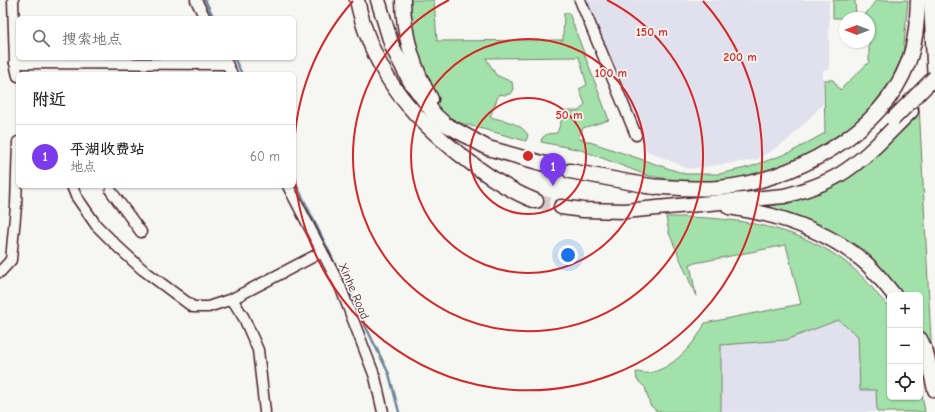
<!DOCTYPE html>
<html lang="zh">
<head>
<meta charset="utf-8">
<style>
	body { margin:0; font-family:"Comic Neue","LXGW WenKai TC",sans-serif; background:#f6f6f6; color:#202124 }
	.controls { position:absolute; right:12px; bottom:12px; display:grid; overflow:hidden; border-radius:6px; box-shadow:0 1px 3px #0004 }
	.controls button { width:36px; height:36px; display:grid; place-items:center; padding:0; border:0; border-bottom:1px solid #e0e0e0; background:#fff; color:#202124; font:20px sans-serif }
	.compass { position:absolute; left:839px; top:12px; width:36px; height:36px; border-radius:50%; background:#fff; box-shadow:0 1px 3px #0004; rotate:270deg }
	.you { position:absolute; left:568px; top:255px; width:14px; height:14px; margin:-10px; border:3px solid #fff; border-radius:50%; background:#1a73e8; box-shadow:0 0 0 6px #1a73e833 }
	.badge { display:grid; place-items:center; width:26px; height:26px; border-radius:50%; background:#7c3aed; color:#fff; font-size:13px; font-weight:700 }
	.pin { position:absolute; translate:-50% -33px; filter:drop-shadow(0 1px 2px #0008) }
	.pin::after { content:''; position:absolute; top:21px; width:14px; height:12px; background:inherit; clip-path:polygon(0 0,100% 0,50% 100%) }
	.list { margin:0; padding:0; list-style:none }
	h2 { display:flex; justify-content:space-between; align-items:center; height:52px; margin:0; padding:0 16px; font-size:17px }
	h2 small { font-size:13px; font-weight:400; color:#757577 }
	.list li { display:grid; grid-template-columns:26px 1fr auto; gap:12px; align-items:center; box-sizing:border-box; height:64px; padding:0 16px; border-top:1px solid #e0e0e0 }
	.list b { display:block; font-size:15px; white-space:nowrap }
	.list p { margin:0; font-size:13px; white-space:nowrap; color:#757577 }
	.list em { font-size:13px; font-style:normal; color:#757577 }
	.icon { flex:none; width:22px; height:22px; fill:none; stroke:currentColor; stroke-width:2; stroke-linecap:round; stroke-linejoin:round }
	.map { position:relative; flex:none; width:935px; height:412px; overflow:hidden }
	.search { position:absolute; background:#fff; box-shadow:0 1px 3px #0004; left:16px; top:16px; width:280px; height:44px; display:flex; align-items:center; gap:10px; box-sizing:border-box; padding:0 14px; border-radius:6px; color:#757577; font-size:15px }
	.panel { position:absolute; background:#fff; box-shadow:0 1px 3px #0004; left:16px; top:72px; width:280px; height:116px; border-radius:6px }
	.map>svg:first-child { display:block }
	.built { fill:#e0e1ed }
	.green { fill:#a2e1aa; stroke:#76806a }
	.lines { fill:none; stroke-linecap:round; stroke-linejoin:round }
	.stream { stroke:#6b8798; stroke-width:2.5 }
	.highway-tunnel { stroke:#d4cbca; stroke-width:14; stroke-dasharray:14 7; stroke-linecap:butt }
	.minor-casing { stroke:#4a1f2b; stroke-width:13 }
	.highway-casing { stroke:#4a1f2b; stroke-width:17 }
	.minor { stroke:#f6f6f2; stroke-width:10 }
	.highway { stroke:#f6f6f2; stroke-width:14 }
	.highway-bridge-casing { stroke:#4a1f2b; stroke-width:17; stroke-linecap:butt }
	.highway-bridge { stroke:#f6f6f2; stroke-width:14 }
	.ring { fill:none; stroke:#d62828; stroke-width:2 }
	.labels { text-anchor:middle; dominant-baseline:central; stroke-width:3.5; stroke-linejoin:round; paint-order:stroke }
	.street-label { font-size:12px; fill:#4a1f2b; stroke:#f6f6f2 }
	.centre { fill:#d62828; stroke:#f6f6f2; stroke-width:2 }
	.ring-label { font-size:12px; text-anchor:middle; font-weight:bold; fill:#d62828; stroke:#f6f6f2; stroke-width:3.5; stroke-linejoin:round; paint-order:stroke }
</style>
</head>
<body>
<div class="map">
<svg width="935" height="412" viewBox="0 0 935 412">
	<rect width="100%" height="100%" fill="#f6f6f2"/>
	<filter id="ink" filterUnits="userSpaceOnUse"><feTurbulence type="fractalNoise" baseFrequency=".025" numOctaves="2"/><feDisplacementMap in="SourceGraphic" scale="8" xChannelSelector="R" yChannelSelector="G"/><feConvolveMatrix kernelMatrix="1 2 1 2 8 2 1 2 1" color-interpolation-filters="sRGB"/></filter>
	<g filter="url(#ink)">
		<!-- built -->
		<g class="built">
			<polygon points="584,0 829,0 829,70 823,70 823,104 787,141 756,160 689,169 647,151"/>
			<polygon points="838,320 858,336 860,389 876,390 877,412 721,412 721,345 786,340"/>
		</g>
		<!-- green -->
		<g class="green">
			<path d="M401,0H434L437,41L563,40L564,13H569L609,120L583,128L578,138L685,174H719L750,167L791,152L825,133L824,80H833L840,90L869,62V18H863L876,0H908L903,55L891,80L873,105L854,124L800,161L772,171L734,181H683L649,176L581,150L541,142L542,138L547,134L557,133L565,111H579L585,104L579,89L587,85L579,57L486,58L496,75L512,82L513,89L510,94L505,95L499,94L490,117C504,121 520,122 528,135L526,141L450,120L427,97Z"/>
			<polygon points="833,0 855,0 856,18 833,18"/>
			<path d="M919,105L932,360L920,339V295H898L870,262L762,208C780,204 799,201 815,193C857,174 887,137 919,105Z"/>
			<path d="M666,217C739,216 825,228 874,290C878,296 889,305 890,312C891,319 890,328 890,336C890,356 890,377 890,397H920V382L925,412H877L876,390H860L858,336L838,320L786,340L721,345V412H658L650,405L645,387L637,380L636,372C640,372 645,374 648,373C672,370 696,343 705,323L801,304L786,245L690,264L696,296L669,233Z"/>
		</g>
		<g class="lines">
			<!-- stream -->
			<g class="stream">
				<polyline points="205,0 214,18"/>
				<polyline points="234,58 242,74"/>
				<polyline points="294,180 389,374 399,412"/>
			</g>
			<!-- highway-tunnel -->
			<g class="highway-tunnel">
				<polyline points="545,164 570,171"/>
				<polyline points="536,201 561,207"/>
			</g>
			<!-- minor casing -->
			<g class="minor-casing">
				<g id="minor">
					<polyline points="13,0 15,63 18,76"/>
					<polyline points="196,0 205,18"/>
					<polyline points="580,0 636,135"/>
					<polyline points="224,58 232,74"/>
					<polyline points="15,63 227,64"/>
					<polyline points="72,186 76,196 96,225 118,247 142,269 193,307 208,307 232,299 322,252"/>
					<polyline points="288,186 340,286 375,377 383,412"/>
					<polyline points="111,191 141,232"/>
					<polyline points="0,272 11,260 16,206 18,142"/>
					<polyline points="232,299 244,318 258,350 265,412"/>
				</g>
			</g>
			<!-- highway casing -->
			<g class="highway-casing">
				<g id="highway">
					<path d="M357,0C372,70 408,114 463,157C486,175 509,191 536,201"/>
					<polyline points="378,0 392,46 410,81 435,115 445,124 488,148 545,164"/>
					<path d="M403,0C403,34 414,70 431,99"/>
					<polyline points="931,0 935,83"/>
					<polyline points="570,171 655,187"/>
					<path d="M646,186C670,187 694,190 719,188C792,181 881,134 908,63C916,42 917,22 918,0"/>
					<path d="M561,207L583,210L625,211L784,196C803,191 822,185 839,175C866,159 888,133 911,111"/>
					<path d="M729,207C777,214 823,229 861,259C874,269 884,283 894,295"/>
					<polyline points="920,339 926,352 935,390"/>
				</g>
			</g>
			<!-- minor -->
			<use href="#minor" class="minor"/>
			<!-- highway -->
			<use href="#highway" class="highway"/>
			<!-- highway-bridge casing -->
			<g class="highway-bridge-casing">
				<polyline id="highway-bridge" points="893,119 935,77"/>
			</g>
			<!-- highway-bridge -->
			<use href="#highway-bridge" class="highway-bridge"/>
		</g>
	</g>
	<!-- distance rings -->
	<g class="ring">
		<circle cx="528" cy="156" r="58"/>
		<circle cx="528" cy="156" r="117"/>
		<path d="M607 0A175 175 0 1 1 449 0"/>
		<path d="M294 154A234 234 0 0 1 353 1M703 1A234 234 0 1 1 294 158"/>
	</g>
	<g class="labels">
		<!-- street labels -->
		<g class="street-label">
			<text transform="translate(354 291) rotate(67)">Xinhe Road</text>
		</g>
	</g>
	<circle cx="528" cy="156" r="6" class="centre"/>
	<g class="ring-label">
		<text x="652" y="36">150 m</text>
		<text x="740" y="61">200 m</text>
		<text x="611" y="77">100 m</text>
		<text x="569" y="119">50 m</text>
	</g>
</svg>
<div class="controls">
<button>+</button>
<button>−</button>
<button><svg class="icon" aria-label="locate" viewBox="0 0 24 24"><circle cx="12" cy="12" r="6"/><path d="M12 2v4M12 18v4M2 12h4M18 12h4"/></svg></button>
</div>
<svg class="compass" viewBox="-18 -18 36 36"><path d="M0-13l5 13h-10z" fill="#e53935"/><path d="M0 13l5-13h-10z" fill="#757577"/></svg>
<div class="you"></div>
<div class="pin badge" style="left:553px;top:186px">1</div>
<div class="search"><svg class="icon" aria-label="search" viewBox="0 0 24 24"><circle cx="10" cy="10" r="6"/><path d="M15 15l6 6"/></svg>搜索地点</div>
<section class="panel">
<h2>附近<small></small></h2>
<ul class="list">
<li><span class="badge">1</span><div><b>平湖收费站</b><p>地点</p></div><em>60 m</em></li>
</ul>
</section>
</div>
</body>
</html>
